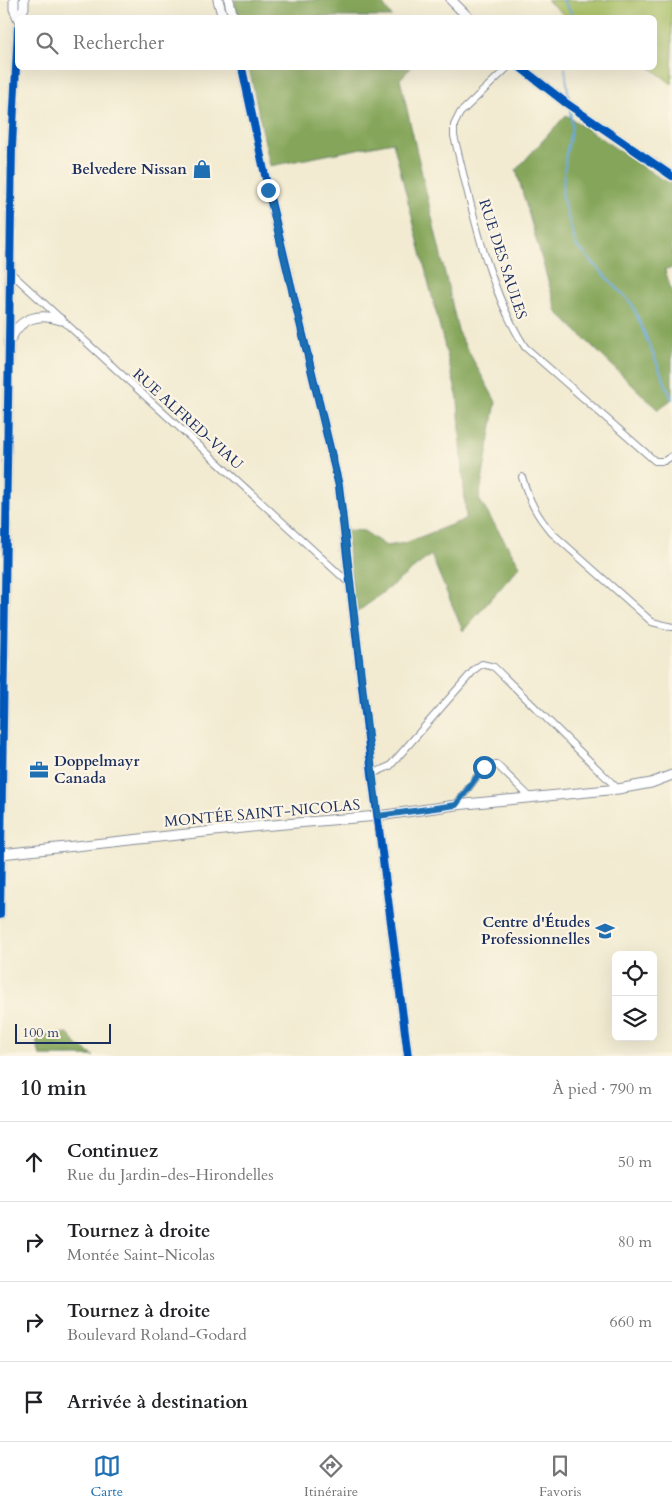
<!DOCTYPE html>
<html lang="fr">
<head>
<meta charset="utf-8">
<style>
	body { margin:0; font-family:Cardo,serif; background:#f6f6f6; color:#202124 }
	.controls { position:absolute; right:15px; bottom:15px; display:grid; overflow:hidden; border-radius:8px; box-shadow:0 5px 20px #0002 }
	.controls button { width:45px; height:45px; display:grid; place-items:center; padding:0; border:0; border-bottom:1px solid #e0e0e0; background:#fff; color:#202124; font:25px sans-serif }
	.scale { position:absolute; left:15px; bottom:12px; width:96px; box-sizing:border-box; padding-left:5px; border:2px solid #1b2f5e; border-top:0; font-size:14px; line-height:18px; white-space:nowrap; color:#1b2f5e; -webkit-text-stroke:4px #fcf5e5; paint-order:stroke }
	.stop { position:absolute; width:15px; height:15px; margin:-11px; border:4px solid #1f6fb2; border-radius:50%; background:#fff }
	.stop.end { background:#1f6fb2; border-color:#fff; box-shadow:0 1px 5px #0008 }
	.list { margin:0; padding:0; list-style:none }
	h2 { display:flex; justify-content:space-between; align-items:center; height:65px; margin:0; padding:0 20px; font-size:21px }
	h2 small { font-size:16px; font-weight:400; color:#757577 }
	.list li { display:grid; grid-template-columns:32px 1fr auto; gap:15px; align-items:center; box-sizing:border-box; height:80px; padding:0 20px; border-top:1px solid #e0e0e0 }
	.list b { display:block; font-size:19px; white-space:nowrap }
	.list p { margin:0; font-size:16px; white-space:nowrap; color:#757577 }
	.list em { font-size:16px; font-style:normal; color:#757577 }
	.icon { flex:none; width:28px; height:28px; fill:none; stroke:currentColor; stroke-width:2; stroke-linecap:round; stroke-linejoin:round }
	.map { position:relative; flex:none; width:672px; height:1056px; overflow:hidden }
	.search { position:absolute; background:#fff; box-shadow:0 5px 20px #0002; left:15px; right:15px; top:15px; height:55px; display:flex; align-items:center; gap:12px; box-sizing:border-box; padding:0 18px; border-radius:8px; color:#757577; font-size:19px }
	.sheet { height:385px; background:#fff }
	nav { display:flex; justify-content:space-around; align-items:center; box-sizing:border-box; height:70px; border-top:1px solid #e0e0e0; background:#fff; font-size:14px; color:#757577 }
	nav a { display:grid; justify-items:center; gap:2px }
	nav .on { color:#1f6fb2 }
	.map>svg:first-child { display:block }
	.green { fill:#a7bf65; stroke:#617762 }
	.forest { fill:#85a65a; stroke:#506a5c }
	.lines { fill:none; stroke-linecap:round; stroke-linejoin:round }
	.stream { stroke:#67a8db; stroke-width:2 }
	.street-casing { stroke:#868d98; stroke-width:8 }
	.secondary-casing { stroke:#868d98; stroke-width:11 }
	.street { stroke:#fff; stroke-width:6 }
	.secondary { stroke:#fff; stroke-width:9 }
	.cycleway-casing { stroke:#fcf5e5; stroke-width:11 }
	.cycleway { stroke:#0057b8; stroke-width:8 }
	.route { stroke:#1f6fb2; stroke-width:6 }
	.labels { text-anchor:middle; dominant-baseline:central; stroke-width:4.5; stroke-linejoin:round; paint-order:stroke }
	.poi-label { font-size:15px; font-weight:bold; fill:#1b2f5e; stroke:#fcf5e5; text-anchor:end }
	.street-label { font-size:15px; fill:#1b2f5e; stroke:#fcf5e5 }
</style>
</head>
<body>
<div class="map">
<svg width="672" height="1056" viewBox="0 0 672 1056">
	<rect width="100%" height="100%" fill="#fcf5e5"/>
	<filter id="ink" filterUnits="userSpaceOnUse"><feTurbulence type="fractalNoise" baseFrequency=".02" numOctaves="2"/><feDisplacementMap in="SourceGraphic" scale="10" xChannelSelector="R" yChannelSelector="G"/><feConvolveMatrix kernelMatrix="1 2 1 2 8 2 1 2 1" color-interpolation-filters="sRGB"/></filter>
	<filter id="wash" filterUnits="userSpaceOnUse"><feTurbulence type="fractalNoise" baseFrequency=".0096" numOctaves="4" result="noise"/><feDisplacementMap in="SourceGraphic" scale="20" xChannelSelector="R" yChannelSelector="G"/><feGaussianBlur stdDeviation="1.12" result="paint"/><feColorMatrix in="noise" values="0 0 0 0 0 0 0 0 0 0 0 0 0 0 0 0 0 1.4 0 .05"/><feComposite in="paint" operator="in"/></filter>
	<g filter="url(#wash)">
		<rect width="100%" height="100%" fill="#f2ebd1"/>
		<!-- green -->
		<polygon class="green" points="547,0 672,0 672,84 651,68 654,68 654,18 566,17"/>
		<!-- forest -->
		<g class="forest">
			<polygon points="234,0 380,0 392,17 238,17"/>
			<polygon points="249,68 411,68 400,79 459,334 496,402 479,499 520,566 463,631 431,555 355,614 346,530 364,531 386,546 405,543 466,519 458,399 393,142 270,166"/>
			<polygon points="566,115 660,178 672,184 672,268 665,269 672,294 672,399 658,410 557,312 516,170"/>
			<polygon points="68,1033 77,1045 94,1056 40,1056 35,1035"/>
		</g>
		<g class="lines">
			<!-- stream -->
			<g class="stream">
				<polyline points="563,0 575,18"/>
				<polyline points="565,68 569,100"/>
				<polyline points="570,110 572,127 566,154 562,196 576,245 632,304 672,399"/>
			</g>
		</g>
	</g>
	<g filter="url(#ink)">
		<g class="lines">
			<!-- street casing -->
			<g class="street-casing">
				<g id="street">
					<path d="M507,68L460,113L454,125V136C471,204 487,288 525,347L655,461H664L672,456"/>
					<polyline points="11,273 349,583"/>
					<path d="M522,477C529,500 536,515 552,533L652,622L672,627"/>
					<polyline points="372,774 390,766 475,669 482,664 494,667 618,789"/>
					<polyline points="456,805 484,767 496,764 531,798"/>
				</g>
			</g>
			<!-- secondary casing -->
			<g class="secondary-casing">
				<g id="secondary">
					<polyline points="14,0 14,9 18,18"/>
					<polyline points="218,0 223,18"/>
					<polyline points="229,0 233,18"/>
					<polyline points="451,0 469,18"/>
					<polyline points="18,17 24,8 24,0"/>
					<polyline points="242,68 268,189 339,486 372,774 408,1056"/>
					<polyline points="521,68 566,103 672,176"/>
					<path d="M11,339C20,317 40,313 61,320"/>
					<polyline points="1,854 261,826 378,816 456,805 618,789 651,783 672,775"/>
					<polyline points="0,915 12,147 18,28"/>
				</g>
			</g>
			<!-- street -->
			<use href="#street" class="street"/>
			<!-- secondary -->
			<use href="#secondary" class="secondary"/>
			<!-- cycleway casing -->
			<g class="cycleway-casing">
				<g id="cycleway">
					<polyline points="242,68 268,189 339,486 372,774 408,1056"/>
					<polyline points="521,68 566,103 672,176"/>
					<polyline points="0,915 12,147 18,28"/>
				</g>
			</g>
			<!-- cycleway -->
			<use href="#cycleway" class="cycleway"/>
		</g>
	</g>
	<g class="lines" filter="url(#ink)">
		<!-- route -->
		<polyline class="route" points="268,190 339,486 378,816 456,805 484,767"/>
	</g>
	<!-- icons -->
	<defs>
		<g id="shop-bare" transform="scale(1.5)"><path d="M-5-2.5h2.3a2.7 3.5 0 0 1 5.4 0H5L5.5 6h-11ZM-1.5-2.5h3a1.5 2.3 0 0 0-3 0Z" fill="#1f6fb2" stroke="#fcf5e5" stroke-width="2.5" paint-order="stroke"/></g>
		<g id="office-bare" transform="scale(1.5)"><path d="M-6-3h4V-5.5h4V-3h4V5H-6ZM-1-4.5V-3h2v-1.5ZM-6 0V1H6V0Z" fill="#1f6fb2" stroke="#fcf5e5" stroke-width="2.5" paint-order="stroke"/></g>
		<g id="university-bare" transform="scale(1.5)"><path d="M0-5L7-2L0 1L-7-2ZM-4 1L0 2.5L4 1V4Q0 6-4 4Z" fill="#1f6fb2" stroke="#fcf5e5" stroke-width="2.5" paint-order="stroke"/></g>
	</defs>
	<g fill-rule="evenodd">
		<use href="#shop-bare" x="202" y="169"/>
		<use href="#office-bare" x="39" y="770"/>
		<use href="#university-bare" x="605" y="931"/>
	</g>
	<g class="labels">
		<!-- poi labels -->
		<g class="poi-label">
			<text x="187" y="169">Belvedere Nissan</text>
			<text x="54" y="761" text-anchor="start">Doppelmayr<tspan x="54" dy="17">Canada</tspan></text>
			<text x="590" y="922">Centre d'Études<tspan x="590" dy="17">Professionnelles</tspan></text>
		</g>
		<!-- street labels -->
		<g class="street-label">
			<text transform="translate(503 259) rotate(72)">RUE DES SAULES</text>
			<text transform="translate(188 419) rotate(42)">RUE ALFRED-VIAU</text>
			<text transform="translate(262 813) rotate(-5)">MONTÉE SAINT-NICOLAS</text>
		</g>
	</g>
</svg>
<div class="controls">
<button><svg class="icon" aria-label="locate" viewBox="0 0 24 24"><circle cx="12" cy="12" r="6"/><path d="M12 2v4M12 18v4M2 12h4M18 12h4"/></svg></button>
<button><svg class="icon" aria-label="layers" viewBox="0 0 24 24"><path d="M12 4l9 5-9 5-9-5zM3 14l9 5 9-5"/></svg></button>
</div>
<div class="scale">100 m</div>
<div class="stop" style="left:484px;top:767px"></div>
<div class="stop end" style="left:268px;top:190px"></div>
<div class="search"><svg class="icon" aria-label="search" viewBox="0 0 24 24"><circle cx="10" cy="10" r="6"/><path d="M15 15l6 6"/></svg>Rechercher</div>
</div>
<section class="sheet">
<h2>10 min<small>À pied · 790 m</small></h2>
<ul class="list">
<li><svg class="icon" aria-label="ahead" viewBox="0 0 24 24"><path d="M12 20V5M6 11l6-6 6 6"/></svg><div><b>Continuez</b><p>Rue du Jardin-des-Hirondelles</p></div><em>50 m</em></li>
<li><svg class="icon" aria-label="right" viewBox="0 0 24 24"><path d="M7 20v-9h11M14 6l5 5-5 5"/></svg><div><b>Tournez à droite</b><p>Montée Saint-Nicolas</p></div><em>80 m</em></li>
<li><svg class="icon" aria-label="right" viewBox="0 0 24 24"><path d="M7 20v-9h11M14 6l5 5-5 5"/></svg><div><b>Tournez à droite</b><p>Boulevard Roland-Godard</p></div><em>660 m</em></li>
<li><svg class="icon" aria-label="arrive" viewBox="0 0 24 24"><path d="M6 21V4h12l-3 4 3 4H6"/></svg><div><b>Arrivée à destination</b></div></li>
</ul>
</section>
<nav>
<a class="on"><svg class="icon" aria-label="map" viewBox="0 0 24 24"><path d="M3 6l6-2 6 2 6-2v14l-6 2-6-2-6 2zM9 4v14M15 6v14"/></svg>Carte</a>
<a><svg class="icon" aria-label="directions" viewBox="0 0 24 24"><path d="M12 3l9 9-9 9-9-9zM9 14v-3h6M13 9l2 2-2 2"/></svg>Itinéraire</a>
<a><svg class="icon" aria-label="saved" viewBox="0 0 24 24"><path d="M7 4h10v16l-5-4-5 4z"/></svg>Favoris</a>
</nav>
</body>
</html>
